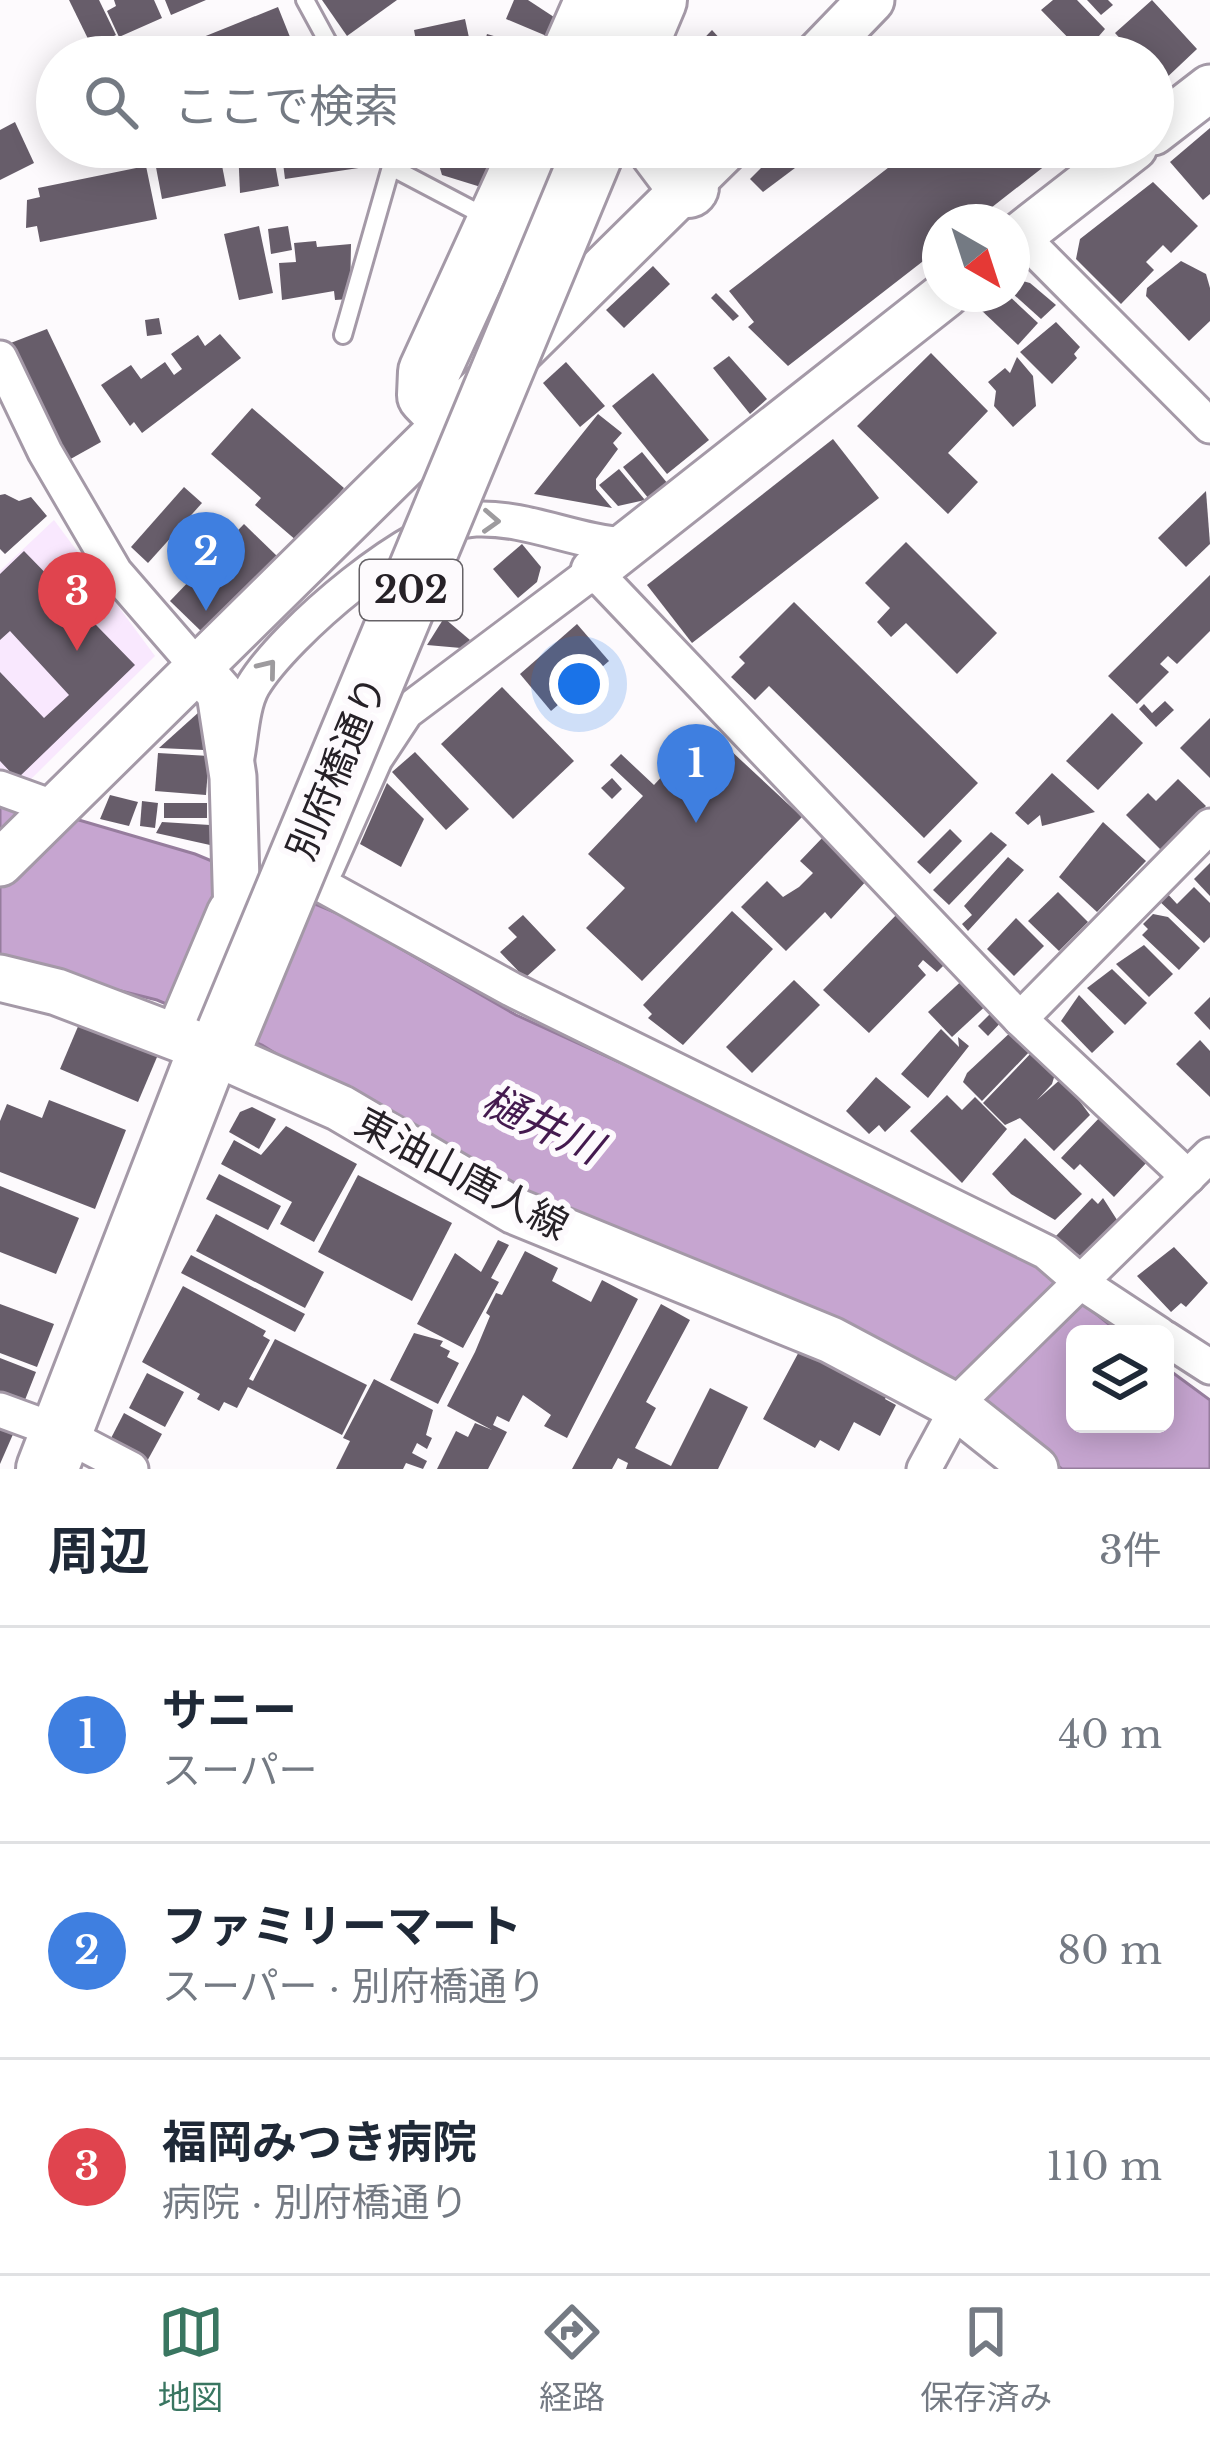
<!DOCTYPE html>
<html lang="ja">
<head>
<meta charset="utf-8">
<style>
	body { margin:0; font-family:"Libre Baskerville","Noto Sans JP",serif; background:#f6f6f7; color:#1f2937 }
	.controls { position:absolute; right:36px; bottom:36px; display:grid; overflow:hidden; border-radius:18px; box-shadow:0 6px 30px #0003 }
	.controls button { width:108px; height:108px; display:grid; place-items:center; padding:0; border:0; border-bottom:3px solid #e0e1e3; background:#fff; color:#1f2937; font:60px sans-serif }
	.compass { position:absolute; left:922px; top:204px; width:108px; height:108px; border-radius:50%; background:#fff; box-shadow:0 6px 30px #0003; rotate:141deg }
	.you { position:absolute; left:579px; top:684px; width:42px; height:42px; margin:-30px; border:9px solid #fff; border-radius:50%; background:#1a73e8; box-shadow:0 0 0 18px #1a73e833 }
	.badge { display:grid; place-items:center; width:78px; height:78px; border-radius:50%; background:#397661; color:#fff; font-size:39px; font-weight:700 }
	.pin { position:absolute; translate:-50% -99px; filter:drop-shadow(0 3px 6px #0008) }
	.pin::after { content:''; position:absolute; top:63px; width:42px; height:36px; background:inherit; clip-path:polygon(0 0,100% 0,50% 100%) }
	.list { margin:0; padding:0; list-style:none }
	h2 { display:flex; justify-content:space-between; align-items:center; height:156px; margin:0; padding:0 48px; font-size:51px }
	h2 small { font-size:39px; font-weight:400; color:#747a83 }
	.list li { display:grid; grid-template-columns:78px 1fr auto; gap:36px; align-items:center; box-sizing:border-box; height:216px; padding:0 48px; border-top:3px solid #e0e1e3 }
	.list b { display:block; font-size:45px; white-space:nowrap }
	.list p { margin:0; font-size:39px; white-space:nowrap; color:#747a83 }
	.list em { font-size:39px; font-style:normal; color:#747a83 }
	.icon { flex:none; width:66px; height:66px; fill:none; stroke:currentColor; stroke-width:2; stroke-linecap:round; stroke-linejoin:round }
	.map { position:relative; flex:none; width:1210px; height:1469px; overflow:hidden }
	.search { position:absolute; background:#fff; box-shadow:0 6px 30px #0003; left:36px; right:36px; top:36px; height:132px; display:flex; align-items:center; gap:30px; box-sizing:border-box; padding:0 42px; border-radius:66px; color:#747a83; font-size:45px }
	.sheet { height:804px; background:#fff }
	nav { display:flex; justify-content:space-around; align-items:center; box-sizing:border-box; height:168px; border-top:3px solid #e0e1e3; background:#fff; font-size:33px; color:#747a83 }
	nav a { display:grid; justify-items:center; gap:6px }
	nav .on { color:#397661 }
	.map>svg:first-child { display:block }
	.built { fill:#f9e8fe }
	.water { fill:#c6a5d0; stroke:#967d9d; stroke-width:3 }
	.building { fill:#675d6a }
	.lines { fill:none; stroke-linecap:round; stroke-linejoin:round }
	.lane-casing { stroke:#a499a7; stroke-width:22 }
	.street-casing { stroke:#a499a7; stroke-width:39 }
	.secondary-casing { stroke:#a499a7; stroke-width:51 }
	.highway-casing { stroke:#a499a7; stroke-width:66 }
	.lane { stroke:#fff; stroke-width:16 }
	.street { stroke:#fff; stroke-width:33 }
	.secondary { stroke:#fff; stroke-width:45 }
	.highway { stroke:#fff; stroke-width:60 }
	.highway-bridge-casing { stroke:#a499a7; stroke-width:66; stroke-linecap:butt }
	.highway-bridge { stroke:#fff; stroke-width:60 }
	.oneway { stroke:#9d9b9e }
	.labels { text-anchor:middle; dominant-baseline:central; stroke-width:12; stroke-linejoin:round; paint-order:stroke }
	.shield { fill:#fdfafd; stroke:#666267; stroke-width:3 }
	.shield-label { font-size:36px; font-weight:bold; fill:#262127 }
	.street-label { font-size:39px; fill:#262127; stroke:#fdfafd }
	.water-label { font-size:42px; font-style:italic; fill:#441a4f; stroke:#fdfafd }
</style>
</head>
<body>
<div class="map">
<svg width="1210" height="1469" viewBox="0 0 1210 1469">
	<rect width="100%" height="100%" fill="#fdfafd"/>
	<!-- built -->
	<polygon class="built" points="54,520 155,656 24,786 0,776 0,571"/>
	<!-- water -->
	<polygon class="water" points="0,797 195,854 344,916 516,1015 799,1144 1035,1264 1121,1334 1075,1334 1075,1424 1165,1424 1165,1367 1210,1400 1210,1469 1062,1469 1011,1432 477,1178 262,1045 157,1000 0,961"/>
	<!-- building -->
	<g class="building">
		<polygon points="69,0 99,0 116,35 92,47"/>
		<polygon points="114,0 154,0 162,18 119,37 107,11 116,6"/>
		<polygon points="165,0 206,0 171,15"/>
		<polygon points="322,0 397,0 347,36"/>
		<polygon points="514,0 528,0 560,21 549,37 506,19"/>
		<polygon points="1053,0 1077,0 1105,29 1099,36 1119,57 1098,57 1086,45 1081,51 1041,10"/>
		<polygon points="1087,0 1108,0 1113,5 1101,15"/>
		<polygon points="1152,0 1197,49 1161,83 1153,74 1153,57 1137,57 1115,33"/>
		<polygon points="278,7 290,37 238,57 168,57 166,52"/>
		<polygon points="465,19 471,47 419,57 414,30"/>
		<polygon points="712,30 733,53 686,57"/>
		<polygon points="487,34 518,43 514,57 482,51"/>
		<polygon points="1052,38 1069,57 1048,57 1040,48"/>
		<polygon points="15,122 34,163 0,180 0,130"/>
		<polygon points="1210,128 1210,194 1203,200 1170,162"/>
		<polygon points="68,147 108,147 77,163"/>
		<polygon points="125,147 127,157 108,160 107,151"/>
		<polygon points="238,147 272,147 279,186 240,193"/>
		<polygon points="281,147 369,147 372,166 285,179"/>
		<polygon points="782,147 823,147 763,192 750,179"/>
		<polygon points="915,147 1069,147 973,222 940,222 940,248 788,366 748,327 754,322 729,291"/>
		<polygon points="498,148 484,188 442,175 439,165"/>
		<polygon points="219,150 226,186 162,199 155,162"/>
		<polygon points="146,166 157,219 40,242 37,226 26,228 27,200 40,197 38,188"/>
		<polygon points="1153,182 1198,226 1171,253 1163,245 1146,262 1154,270 1121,304 1076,259 1080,239"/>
		<polygon points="259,226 273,293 239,300 224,234"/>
		<polygon points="288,226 292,250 271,254 268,229"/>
		<polygon points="316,241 317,247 351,244 350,299 335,300 334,291 282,300 279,263 296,262 294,243"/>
		<polygon points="1181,261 1206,274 1210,288 1210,321 1189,341 1146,296 1147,288"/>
		<polygon points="653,266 670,284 624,328 606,310"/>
		<polygon points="1015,279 1030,283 1056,305 1041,319 1012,293"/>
		<polygon points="716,293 739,316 733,321 711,298"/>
		<polygon points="996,294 1007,294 1038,323 1018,345 980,309"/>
		<polygon points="159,318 162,334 147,336 145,320"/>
		<polygon points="1056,322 1080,347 1074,354 1077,358 1052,384 1020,352"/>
		<polygon points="47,329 101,442 67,461 8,344"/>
		<polygon points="220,334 241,358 142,433 134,422 130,426 101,385 131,365 141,379 165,362 174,375 182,369 171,354 198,335 205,346"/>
		<polygon points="931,353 988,411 948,453 978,482 948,514 857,426"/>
		<polygon points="729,356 767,399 750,414 713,368"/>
		<polygon points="1017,357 1033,376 1036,406 1013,427 994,406 996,391 988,382 1005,368 1010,373"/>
		<polygon points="566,362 605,406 580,427 543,383"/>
		<polygon points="653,373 709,440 667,474 612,406"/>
		<polygon points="252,408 344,488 297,541 255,505 261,498 211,454"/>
		<polygon points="598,414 622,433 613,443 618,449 596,479 596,489 612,508 534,494"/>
		<polygon points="833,439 879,498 692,643 647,585"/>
		<polygon points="642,452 668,484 649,499 623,467"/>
		<polygon points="619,469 645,500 618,506 599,485"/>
		<polygon points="184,487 202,503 148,563 131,547"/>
		<polygon points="1206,491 1210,544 1186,567 1158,538"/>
		<polygon points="5,494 19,501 31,497 47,516 5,554 0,549 0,495"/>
		<polygon points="244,524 279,558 205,635 170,601"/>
		<polygon points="192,527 200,535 182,553 174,545"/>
		<polygon points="906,542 997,633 957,674 906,623 891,637 877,622 890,608 865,583"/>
		<polygon points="522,544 541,567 537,582 518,598 493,569"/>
		<polygon points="24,551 135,665 17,779 0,761 0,672 44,718 69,695 10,631 0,640 0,574"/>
		<polygon points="1210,575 1210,631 1177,664 1168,656 1160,664 1169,672 1137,704 1108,676"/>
		<polygon points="794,602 978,783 924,838 769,686 755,700 731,677 745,663 739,657"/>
		<polygon points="444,618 470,640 461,648 427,645"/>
		<polygon points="577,624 609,661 551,711 520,674"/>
		<polygon points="502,687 574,761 513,819 441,744"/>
		<polygon points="1165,701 1174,710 1156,727 1139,709 1144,704 1152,713"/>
		<polygon points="199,712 204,750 159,748"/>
		<polygon points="1112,713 1143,743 1098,790 1066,761"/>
		<polygon points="1210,718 1210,778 1180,748"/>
		<polygon points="714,735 802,817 642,981 586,928 625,888 588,854 643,796 610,765 621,754 654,785 678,759 685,765"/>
		<polygon points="415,752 469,809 446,830 392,772"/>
		<polygon points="158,753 209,756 206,795 155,791"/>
		<polygon points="1052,773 1095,812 1042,826 1040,815 1028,825 1015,813"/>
		<polygon points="612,778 622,789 612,799 601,788"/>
		<polygon points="1178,779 1206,806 1162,851 1126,815 1148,793 1156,801"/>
		<polygon points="387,783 424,819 401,867 360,844"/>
		<polygon points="110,795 138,802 129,826 100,819"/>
		<polygon points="142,801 158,803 155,828 140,826"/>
		<rect x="164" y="803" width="43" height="15"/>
		<polygon points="162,822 210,825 210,845 156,833"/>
		<polygon points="1103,822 1146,861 1097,912 1059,877"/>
		<polygon points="950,829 962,841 930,874 917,862"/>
		<polygon points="991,832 1007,845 949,905 933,890"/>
		<polygon points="825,835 869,878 831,919 825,912 786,951 741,907 767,881 783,897 799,887 813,873 800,861"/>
		<polygon points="1008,857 1024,870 968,931 962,924 972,915 964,906"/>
		<polygon points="1210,863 1210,896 1194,879"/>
		<polygon points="1194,887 1210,903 1210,937 1204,943 1157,899 1165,891 1177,904"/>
		<polygon points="1058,892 1088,922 1059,951 1028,921"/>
		<polygon points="901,910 938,946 932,952 944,965 937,972 923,960 918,966 926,975 869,1033 823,990"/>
		<polygon points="732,911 773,949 683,1045 648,1018 652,1014 643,1005"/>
		<polygon points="1153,914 1168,917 1200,948 1179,970 1142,935 1148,929 1143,924"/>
		<polygon points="523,915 556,950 525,978 500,952 517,937 508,928"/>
		<polygon points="1016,918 1044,946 1014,976 987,949"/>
		<polygon points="1144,945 1173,974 1149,997 1116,964"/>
		<polygon points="1112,969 1147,1003 1125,1025 1087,988"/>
		<polygon points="968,975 991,1001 952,1037 928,1012"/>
		<polygon points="794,980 820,1005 752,1073 726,1047"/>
		<polygon points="1079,995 1114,1032 1092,1053 1061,1021"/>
		<polygon points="1210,997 1210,1030 1194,1013"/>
		<polygon points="995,1009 1005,1018 988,1036 978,1026"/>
		<polygon points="82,1017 160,1050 138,1102 60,1069"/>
		<polygon points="941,1029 959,1047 958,1037 969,1046 928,1098 901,1074"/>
		<polygon points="1013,1030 1032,1049 982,1101 963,1082 967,1073"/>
		<polygon points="1200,1040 1210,1051 1210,1097 1176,1064"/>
		<polygon points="1034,1050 1056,1071 1052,1084 1037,1100 1062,1078 1090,1115 1054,1151 1020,1118 1005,1125 983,1103"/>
		<polygon points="876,1077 911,1107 885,1132 879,1125 869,1134 846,1111"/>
		<polygon points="947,1095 962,1110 975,1097 1007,1129 962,1183 910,1131"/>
		<polygon points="49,1100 126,1130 95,1209 0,1172 0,1121 7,1104 42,1118"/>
		<polygon points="252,1107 276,1119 259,1149 229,1132 240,1112"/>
		<polygon points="1102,1115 1149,1160 1114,1197 1080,1164 1074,1170 1061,1158"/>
		<polygon points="286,1126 357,1164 314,1242 280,1224 292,1202 221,1164 234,1140 261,1155"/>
		<polygon points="1025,1138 1082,1194 1055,1220 1011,1194 992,1174"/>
		<polygon points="219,1174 281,1206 268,1230 206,1199"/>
		<polygon points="358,1175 452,1223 412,1301 318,1252"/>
		<polygon points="0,1186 79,1218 56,1274 0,1252"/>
		<polygon points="1092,1198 1098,1204 1103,1198 1119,1223 1084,1259 1055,1237"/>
		<polygon points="216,1214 324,1272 305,1308 196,1251"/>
		<polygon points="498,1240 509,1245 491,1278 499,1282 463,1348 417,1324 455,1253 481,1272"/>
		<polygon points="1174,1247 1208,1283 1186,1307 1181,1303 1171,1312 1137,1276"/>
		<polygon points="525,1251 558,1268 552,1281 591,1302 602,1280 638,1299 567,1438 544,1426 551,1415 523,1395 509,1422 497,1416 493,1425 507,1432 488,1469 437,1469 456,1431 468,1437 475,1423 492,1430 447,1406 475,1352 490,1316 486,1313 496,1293 502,1295"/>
		<polygon points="191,1255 305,1314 295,1332 181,1273"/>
		<polygon points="183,1286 266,1331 263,1336 270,1340 249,1379 253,1381 275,1339 367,1385 342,1435 248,1387 237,1408 224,1402 219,1411 197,1399 200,1394 142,1362"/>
		<polygon points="0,1304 54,1324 37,1367 0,1353"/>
		<polygon points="661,1304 690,1320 646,1402 656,1408 635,1448 671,1466 710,1388 748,1407 718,1469 626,1469 628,1463 618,1458 612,1469 572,1469"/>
		<polygon points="414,1333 443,1341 440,1346 450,1351 447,1357 459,1363 438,1404 390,1380"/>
		<polygon points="802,1346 888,1393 885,1399 896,1405 880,1436 854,1422 839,1451 820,1440 815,1448 763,1419"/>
		<polygon points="0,1358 36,1372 23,1405 0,1396"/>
		<polygon points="147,1373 184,1392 165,1427 129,1408"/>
		<polygon points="374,1379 433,1410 426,1435 432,1438 427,1449 417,1443 412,1453 427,1461 423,1469 406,1463 403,1469 336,1469 350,1441 343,1438"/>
		<polygon points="124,1413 162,1434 145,1465 108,1444"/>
		<polygon points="0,1427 14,1432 0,1464"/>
	</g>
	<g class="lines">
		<!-- lane casing -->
		<g class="lane-casing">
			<g id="lane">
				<polyline points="305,0 336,57"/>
				<polyline points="391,167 488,218"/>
				<polyline points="343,335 391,167 384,147"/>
			</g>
		</g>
		<!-- street casing -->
		<g class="street-casing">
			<g id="street">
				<polyline points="1020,235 1210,426"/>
				<polyline points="0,358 45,452 115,572 200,670"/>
				<path d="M237,757C241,736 242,705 253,686C284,634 415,521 476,519C529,517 576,543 629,545"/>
				<polyline points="0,788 58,809"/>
				<polyline points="327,867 375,759 406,712 594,571 1020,1019 1188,1177"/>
				<polyline points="320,884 511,989 1046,1252 1083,1284 1159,1334"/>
				<polyline points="1020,1019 1210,826"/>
				<polyline points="1165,1338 1210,1367"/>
				<polyline points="0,1410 60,1432 131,1469"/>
				<polyline points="924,1469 963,1397 1210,1155"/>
			</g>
		</g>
		<!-- secondary casing -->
		<g class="secondary-casing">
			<g id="secondary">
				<polyline points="816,57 871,0"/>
				<polyline points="1153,132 1210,88"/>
				<polyline points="1012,242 1134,147"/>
				<polyline points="594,571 946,294"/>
				<polyline points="200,670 220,693 233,777 237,916"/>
				<polyline points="0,863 727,147"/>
				<polyline points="0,978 57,992 209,1050 340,1108 515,1211 831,1340 957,1407 1035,1469"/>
			</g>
		</g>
		<!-- highway casing -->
		<g class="highway-casing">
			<g id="highway">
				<polyline points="571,57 596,0"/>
				<polyline points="632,57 656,0"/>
				<polyline points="658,147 688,187"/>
				<polyline points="454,422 428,395 429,372 532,147"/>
				<polyline points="209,1050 193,1020 237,916"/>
				<polyline points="47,1469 209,1050 227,1033"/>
			</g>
		</g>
		<!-- lane -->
		<use href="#lane" class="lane"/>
		<!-- street -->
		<use href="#street" class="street"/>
		<!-- secondary -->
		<use href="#secondary" class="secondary"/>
		<!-- highway -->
		<use href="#highway" class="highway"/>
		<!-- highway-bridge casing -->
		<g class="highway-bridge-casing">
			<polyline id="highway-bridge" points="227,1033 595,147"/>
		</g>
		<!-- highway-bridge -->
		<use href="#highway-bridge" class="highway-bridge"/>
	</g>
	<!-- one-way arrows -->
	<defs><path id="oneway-chevron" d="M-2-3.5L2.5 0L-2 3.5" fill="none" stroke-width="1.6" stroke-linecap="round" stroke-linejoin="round" transform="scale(3)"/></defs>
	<g class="oneway">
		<use href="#oneway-chevron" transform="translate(491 521) rotate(3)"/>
		<use href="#oneway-chevron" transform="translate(268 668) rotate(-51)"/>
	</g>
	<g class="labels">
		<!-- shield labels -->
		<rect class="shield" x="360" y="560" width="102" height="60" rx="9"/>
		<g class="shield-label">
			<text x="411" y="590">202</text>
		</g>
		<!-- street labels -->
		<g class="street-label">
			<text transform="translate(337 768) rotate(-67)">別府橋通り</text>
			<text transform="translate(462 1174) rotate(28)">東油山唐人線</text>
		</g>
		<!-- water labels -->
		<g class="water-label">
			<text transform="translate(542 1124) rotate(25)">樋井川</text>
		</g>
	</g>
</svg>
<div class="controls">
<button><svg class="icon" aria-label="layers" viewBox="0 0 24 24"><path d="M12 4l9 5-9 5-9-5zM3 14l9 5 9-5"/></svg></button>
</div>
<svg class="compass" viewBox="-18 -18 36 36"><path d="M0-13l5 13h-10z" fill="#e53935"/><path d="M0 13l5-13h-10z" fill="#747a83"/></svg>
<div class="you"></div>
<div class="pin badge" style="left:696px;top:823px;background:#3f7fe0">1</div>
<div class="pin badge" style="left:206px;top:611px;background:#3f7fe0">2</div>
<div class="pin badge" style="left:77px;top:651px;background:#e0444e">3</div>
<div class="search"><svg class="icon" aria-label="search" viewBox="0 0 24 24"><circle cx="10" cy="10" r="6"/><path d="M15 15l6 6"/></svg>ここで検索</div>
</div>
<section class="sheet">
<h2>周辺<small>3件</small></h2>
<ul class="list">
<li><span class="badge" style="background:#3f7fe0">1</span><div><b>サニー</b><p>スーパー</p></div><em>40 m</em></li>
<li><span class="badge" style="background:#3f7fe0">2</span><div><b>ファミリーマート</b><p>スーパー · 別府橋通り</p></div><em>80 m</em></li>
<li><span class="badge" style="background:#e0444e">3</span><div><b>福岡みつき病院</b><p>病院 · 別府橋通り</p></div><em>110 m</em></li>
</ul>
</section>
<nav>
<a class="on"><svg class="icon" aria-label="map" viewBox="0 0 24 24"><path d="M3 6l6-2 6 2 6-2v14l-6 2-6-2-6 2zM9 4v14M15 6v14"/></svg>地図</a>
<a><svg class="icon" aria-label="directions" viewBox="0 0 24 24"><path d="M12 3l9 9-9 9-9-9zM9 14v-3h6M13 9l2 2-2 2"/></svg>経路</a>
<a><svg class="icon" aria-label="saved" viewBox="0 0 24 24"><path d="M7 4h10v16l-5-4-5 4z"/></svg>保存済み</a>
</nav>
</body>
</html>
